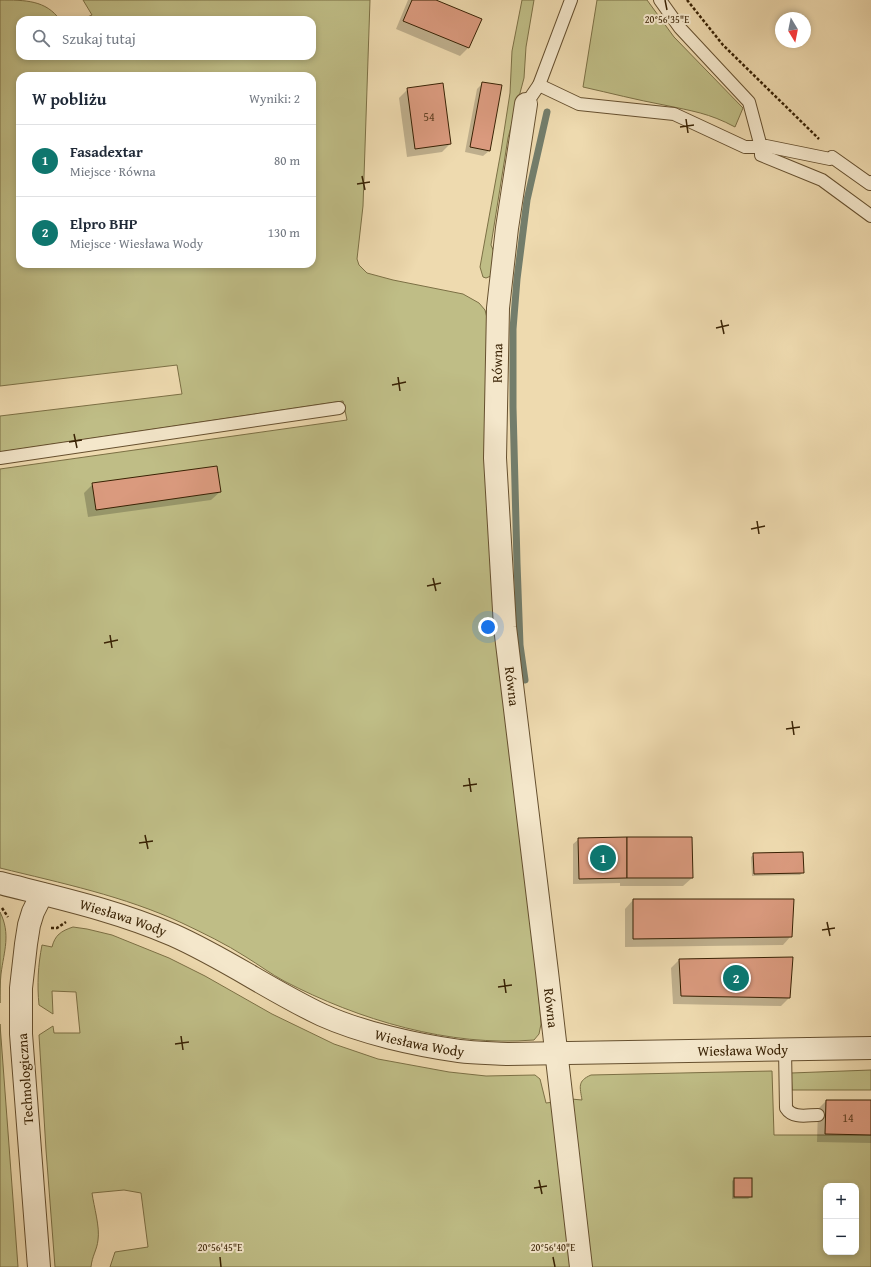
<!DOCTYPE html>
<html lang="pl">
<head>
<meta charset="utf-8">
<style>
	body { margin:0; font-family:"Gentium Book Plus",serif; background:#f6f6f7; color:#1f2937 }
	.controls { position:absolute; right:12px; bottom:12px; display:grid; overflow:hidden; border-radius:8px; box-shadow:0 2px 6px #0003 }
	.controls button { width:36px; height:36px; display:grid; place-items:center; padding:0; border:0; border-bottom:1px solid #e0e1e3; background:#fff; color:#1f2937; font:20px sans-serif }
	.compass { position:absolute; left:775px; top:12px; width:36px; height:36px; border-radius:50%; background:#fff; box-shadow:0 2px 6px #0003; rotate:170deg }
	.you { position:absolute; left:488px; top:627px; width:14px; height:14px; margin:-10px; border:3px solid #fff; border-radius:50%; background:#1a73e8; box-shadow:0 0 0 6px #1a73e833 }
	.badge { display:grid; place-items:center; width:26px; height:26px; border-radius:50%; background:#0f766e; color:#fff; font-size:13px; font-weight:700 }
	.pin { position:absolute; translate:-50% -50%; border:2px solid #fff; box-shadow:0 1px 4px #0006 }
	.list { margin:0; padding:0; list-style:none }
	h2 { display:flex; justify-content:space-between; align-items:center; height:52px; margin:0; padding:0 16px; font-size:17px }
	h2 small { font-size:13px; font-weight:400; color:#747a83 }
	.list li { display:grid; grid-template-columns:26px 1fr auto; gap:12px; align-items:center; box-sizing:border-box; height:72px; padding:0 16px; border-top:1px solid #e0e1e3 }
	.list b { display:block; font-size:15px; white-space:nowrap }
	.list p { margin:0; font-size:13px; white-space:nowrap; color:#747a83 }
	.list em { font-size:13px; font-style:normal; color:#747a83 }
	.icon { flex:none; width:22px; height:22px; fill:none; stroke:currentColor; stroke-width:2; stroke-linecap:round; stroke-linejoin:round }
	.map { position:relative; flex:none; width:871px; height:1267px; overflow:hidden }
	.search { position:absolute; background:#fff; box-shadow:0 2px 6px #0003; left:16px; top:16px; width:300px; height:44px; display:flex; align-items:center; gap:10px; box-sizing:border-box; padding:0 14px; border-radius:12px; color:#747a83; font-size:15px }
	.panel { position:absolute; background:#fff; box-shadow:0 2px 6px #0003; left:16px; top:72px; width:300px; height:196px; border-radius:12px }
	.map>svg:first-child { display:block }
	.green { fill:#bfbd86; stroke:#7c7045; fill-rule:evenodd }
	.shadow { fill:#0003 }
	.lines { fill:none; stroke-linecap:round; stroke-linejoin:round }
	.stream { stroke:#737d6b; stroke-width:7 }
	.building { fill:#da9a7e; stroke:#392204 }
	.service-casing { stroke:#66502f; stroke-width:14 }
	.minor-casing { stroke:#66502f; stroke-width:24 }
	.tertiary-casing { stroke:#66502f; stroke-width:24 }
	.path { stroke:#392204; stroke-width:2.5; stroke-dasharray:3 2; stroke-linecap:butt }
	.service { stroke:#f4e7cb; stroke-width:12 }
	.minor { stroke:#f4e7cb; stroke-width:22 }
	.tertiary { stroke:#f4e7cb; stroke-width:22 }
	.ticks { fill:none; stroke:#392204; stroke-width:1.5 }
	.labels { text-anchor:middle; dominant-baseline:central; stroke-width:4; stroke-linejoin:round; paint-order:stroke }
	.number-label { font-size:12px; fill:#614022 }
	.street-label { font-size:14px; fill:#392204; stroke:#f4e7cb }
	.ticks-label { font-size:10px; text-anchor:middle; fill:#392204; stroke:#f4e7cb; stroke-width:4; stroke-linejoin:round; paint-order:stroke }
</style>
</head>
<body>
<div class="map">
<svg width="871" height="1267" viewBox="0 0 871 1267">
	<rect width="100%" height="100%" fill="#eedaaf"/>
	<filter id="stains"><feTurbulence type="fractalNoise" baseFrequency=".005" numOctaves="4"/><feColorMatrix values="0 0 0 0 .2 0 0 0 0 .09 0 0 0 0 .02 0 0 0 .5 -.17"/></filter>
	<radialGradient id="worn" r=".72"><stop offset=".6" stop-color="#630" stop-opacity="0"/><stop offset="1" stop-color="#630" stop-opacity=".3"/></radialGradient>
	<!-- green -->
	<g class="green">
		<path d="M0,0C25,0 46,0 60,20H20V56H312V20H80L92,15L83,0H370L363,206L357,259L359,265L367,273L393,280L463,294L479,303L485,310L487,318L541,1024L539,1034L534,1040C449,1047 359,1020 284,981C271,974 259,965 246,957C226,944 203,933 182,923C124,896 61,883 0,868V469L347,420L343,401L0,452V416L182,394L177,365L0,386ZM20,76H312V264H20Z"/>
		<polygon points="522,0 534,0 526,47 524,78 508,138 491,245 494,252 491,276 486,278 483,277 480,267 501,151 510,93 512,51"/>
		<path d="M597,0H647L674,37L743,108L735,127C709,113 692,111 664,105C637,100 610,93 583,87Z"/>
		<path d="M0,912C11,934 4,951 1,974C0,983 0,993 0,1003Z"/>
		<path d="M73,927L87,929L112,935L169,958L205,976L272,1014L334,1044L378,1059L449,1072L486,1076L535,1075L540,1079L546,1103L554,1102L577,1267H110L115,1252L148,1247L141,1193L124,1190L92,1193C94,1207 100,1227 98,1240C97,1250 92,1256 91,1267H55L46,1150L39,1035L53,1026L54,1033H80L76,992L52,991L53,1014L39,1005C37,985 38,965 42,945L52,947C55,935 61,931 73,927Z"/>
		<polygon points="0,1024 18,1267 0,1267"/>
		<polygon points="871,1070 871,1090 792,1090 791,1073"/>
		<path d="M772,1071L774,1135H871V1267H591L571,1099L582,1100C580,1087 577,1081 591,1075ZM826,1186H856V1252H826Z"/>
	</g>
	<!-- shadow -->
	<g class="shadow">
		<polygon points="408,0 434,0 468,48 460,56 396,29"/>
		<polygon points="483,83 489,151 483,156 465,152 477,89"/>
		<polygon points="408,89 450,144 442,152 407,157 399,98"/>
		<polygon points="93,484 220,492 211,500 88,517 84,493"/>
		<polygon points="579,839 692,878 683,886 620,886 620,883 573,884 573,844"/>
		<polygon points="754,854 803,872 800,875 752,876 751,857"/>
		<polygon points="633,900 791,936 783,945 625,947 625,909"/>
		<polygon points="679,960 789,998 781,1006 673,1004 671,968"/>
		<polygon points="826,1101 871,1101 871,1143 817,1142 818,1109"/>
		<polygon points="734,1179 751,1197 748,1199 732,1199 732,1181"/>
	</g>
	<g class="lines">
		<!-- stream -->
		<polyline class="stream" points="525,680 520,645 517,563 513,407 513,329 517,279 527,200 547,112"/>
	</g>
	<!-- building -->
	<g class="building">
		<polygon points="412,0 436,0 482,19 469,48 403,21"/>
		<polygon points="482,82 502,85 490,151 470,147"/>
		<polygon points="443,83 451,144 415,149 407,88"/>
		<polygon points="217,466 221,492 96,510 92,483"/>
		<polygon points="627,837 627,878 579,879 578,838"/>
		<polygon points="627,837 692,837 693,878 627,878"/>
		<polygon points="803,852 804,873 754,874 753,853"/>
		<polygon points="633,899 794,899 792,937 633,939"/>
		<polygon points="793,957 790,998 681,996 679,959"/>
		<polygon points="826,1100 871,1100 871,1135 825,1134"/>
		<rect x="734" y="1178" width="18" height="19"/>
	</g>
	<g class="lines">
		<!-- service casing -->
		<g class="service-casing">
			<g id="service">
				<polyline points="660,0 680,28 749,102 761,147 761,155 822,180 871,216"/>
				<polyline points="539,85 571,0"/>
				<polyline points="526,104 539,85 579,104 674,114 745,147 761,147 766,146 830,159 832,157 870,184 871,182"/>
				<polyline points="0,458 339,408"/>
				<path d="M785,1049L786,1108C793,1119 807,1115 818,1115"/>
			</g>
		</g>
		<!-- minor casing -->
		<g class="minor-casing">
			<g id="minor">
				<path id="s1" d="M526,104L507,228L498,308L495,458L505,627L547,972L581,1267"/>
				<polyline points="39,1267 21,1034 21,988 26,944 29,925 33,912 42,894"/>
			</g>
		</g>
		<!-- tertiary casing -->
		<g class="tertiary-casing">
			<g id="tertiary">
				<path id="s2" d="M0,883C59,898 118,911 173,935C225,958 271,991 322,1015C362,1033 416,1045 459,1051C475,1053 491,1053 507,1054L871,1048"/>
			</g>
		</g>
		<!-- path -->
		<g class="path">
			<polyline points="687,0 723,45 819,139"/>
			<polyline points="2,908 8,917"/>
			<polyline points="51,928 57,928 66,922"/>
		</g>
		<!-- service -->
		<use href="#service" class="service"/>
		<!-- minor -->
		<use href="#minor" class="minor"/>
		<!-- tertiary -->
		<use href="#tertiary" class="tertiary"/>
	</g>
	<!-- ticks -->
	<path class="ticks" d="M665,0L667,10M686,119L688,133M680,127L694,125M362,176L365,190M357,184L370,182M721,320L724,334M716,328L729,325M398,377L400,391M392,385L406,382M74,434L77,448M69,442L82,440M757,521L759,534M751,529L765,526M433,578L436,591M427,586L441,583M110,635L112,648M104,643L118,640M792,721L794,735M786,729L800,727M469,778L471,792M463,786L477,784M145,835L148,849M139,843L153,841M827,922L830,936M822,930L835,928M504,979L506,993M498,987L512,985M181,1036L183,1050M175,1044L189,1042M539,1180L542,1194M534,1188L547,1186M220,1257L221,1267M553,1257L555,1267"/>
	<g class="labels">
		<!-- number labels -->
		<g class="number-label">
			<text x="429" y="116">54</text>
			<text x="848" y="1117">14</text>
		</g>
		<!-- street labels -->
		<g class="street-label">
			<text transform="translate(497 363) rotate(-89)">Równa</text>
			<text stroke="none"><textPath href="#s1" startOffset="585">Równa</textPath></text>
			<text stroke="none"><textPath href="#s2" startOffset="128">Wiesława Wody</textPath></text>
			<text stroke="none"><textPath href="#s1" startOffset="909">Równa</textPath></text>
			<text stroke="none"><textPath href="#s2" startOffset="452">Wiesława Wody</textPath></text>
			<text stroke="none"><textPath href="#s2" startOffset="776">Wiesława Wody</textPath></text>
			<text transform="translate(25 1079) rotate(-94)">Technologiczna</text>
		</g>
	</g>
	<g class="ticks-label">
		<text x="667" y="23">20°56'35"E</text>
		<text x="220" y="1251">20°56'45"E</text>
		<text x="553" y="1251">20°56'40"E</text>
	</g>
	<rect width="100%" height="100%" filter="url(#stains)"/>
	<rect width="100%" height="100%" fill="url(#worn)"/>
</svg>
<div class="controls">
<button>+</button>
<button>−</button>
</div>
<svg class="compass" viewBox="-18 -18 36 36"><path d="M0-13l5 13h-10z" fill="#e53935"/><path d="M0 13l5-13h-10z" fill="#747a83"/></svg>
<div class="you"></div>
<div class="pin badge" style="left:603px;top:858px">1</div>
<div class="pin badge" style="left:736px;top:978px">2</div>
<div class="search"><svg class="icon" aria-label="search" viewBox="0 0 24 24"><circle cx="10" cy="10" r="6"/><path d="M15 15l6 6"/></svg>Szukaj tutaj</div>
<section class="panel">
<h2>W pobliżu<small>Wyniki: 2</small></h2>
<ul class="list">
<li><span class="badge">1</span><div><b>Fasadextar</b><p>Miejsce · Równa</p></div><em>80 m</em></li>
<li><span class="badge">2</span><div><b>Elpro BHP</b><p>Miejsce · Wiesława Wody</p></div><em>130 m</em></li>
</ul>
</section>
</div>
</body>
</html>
